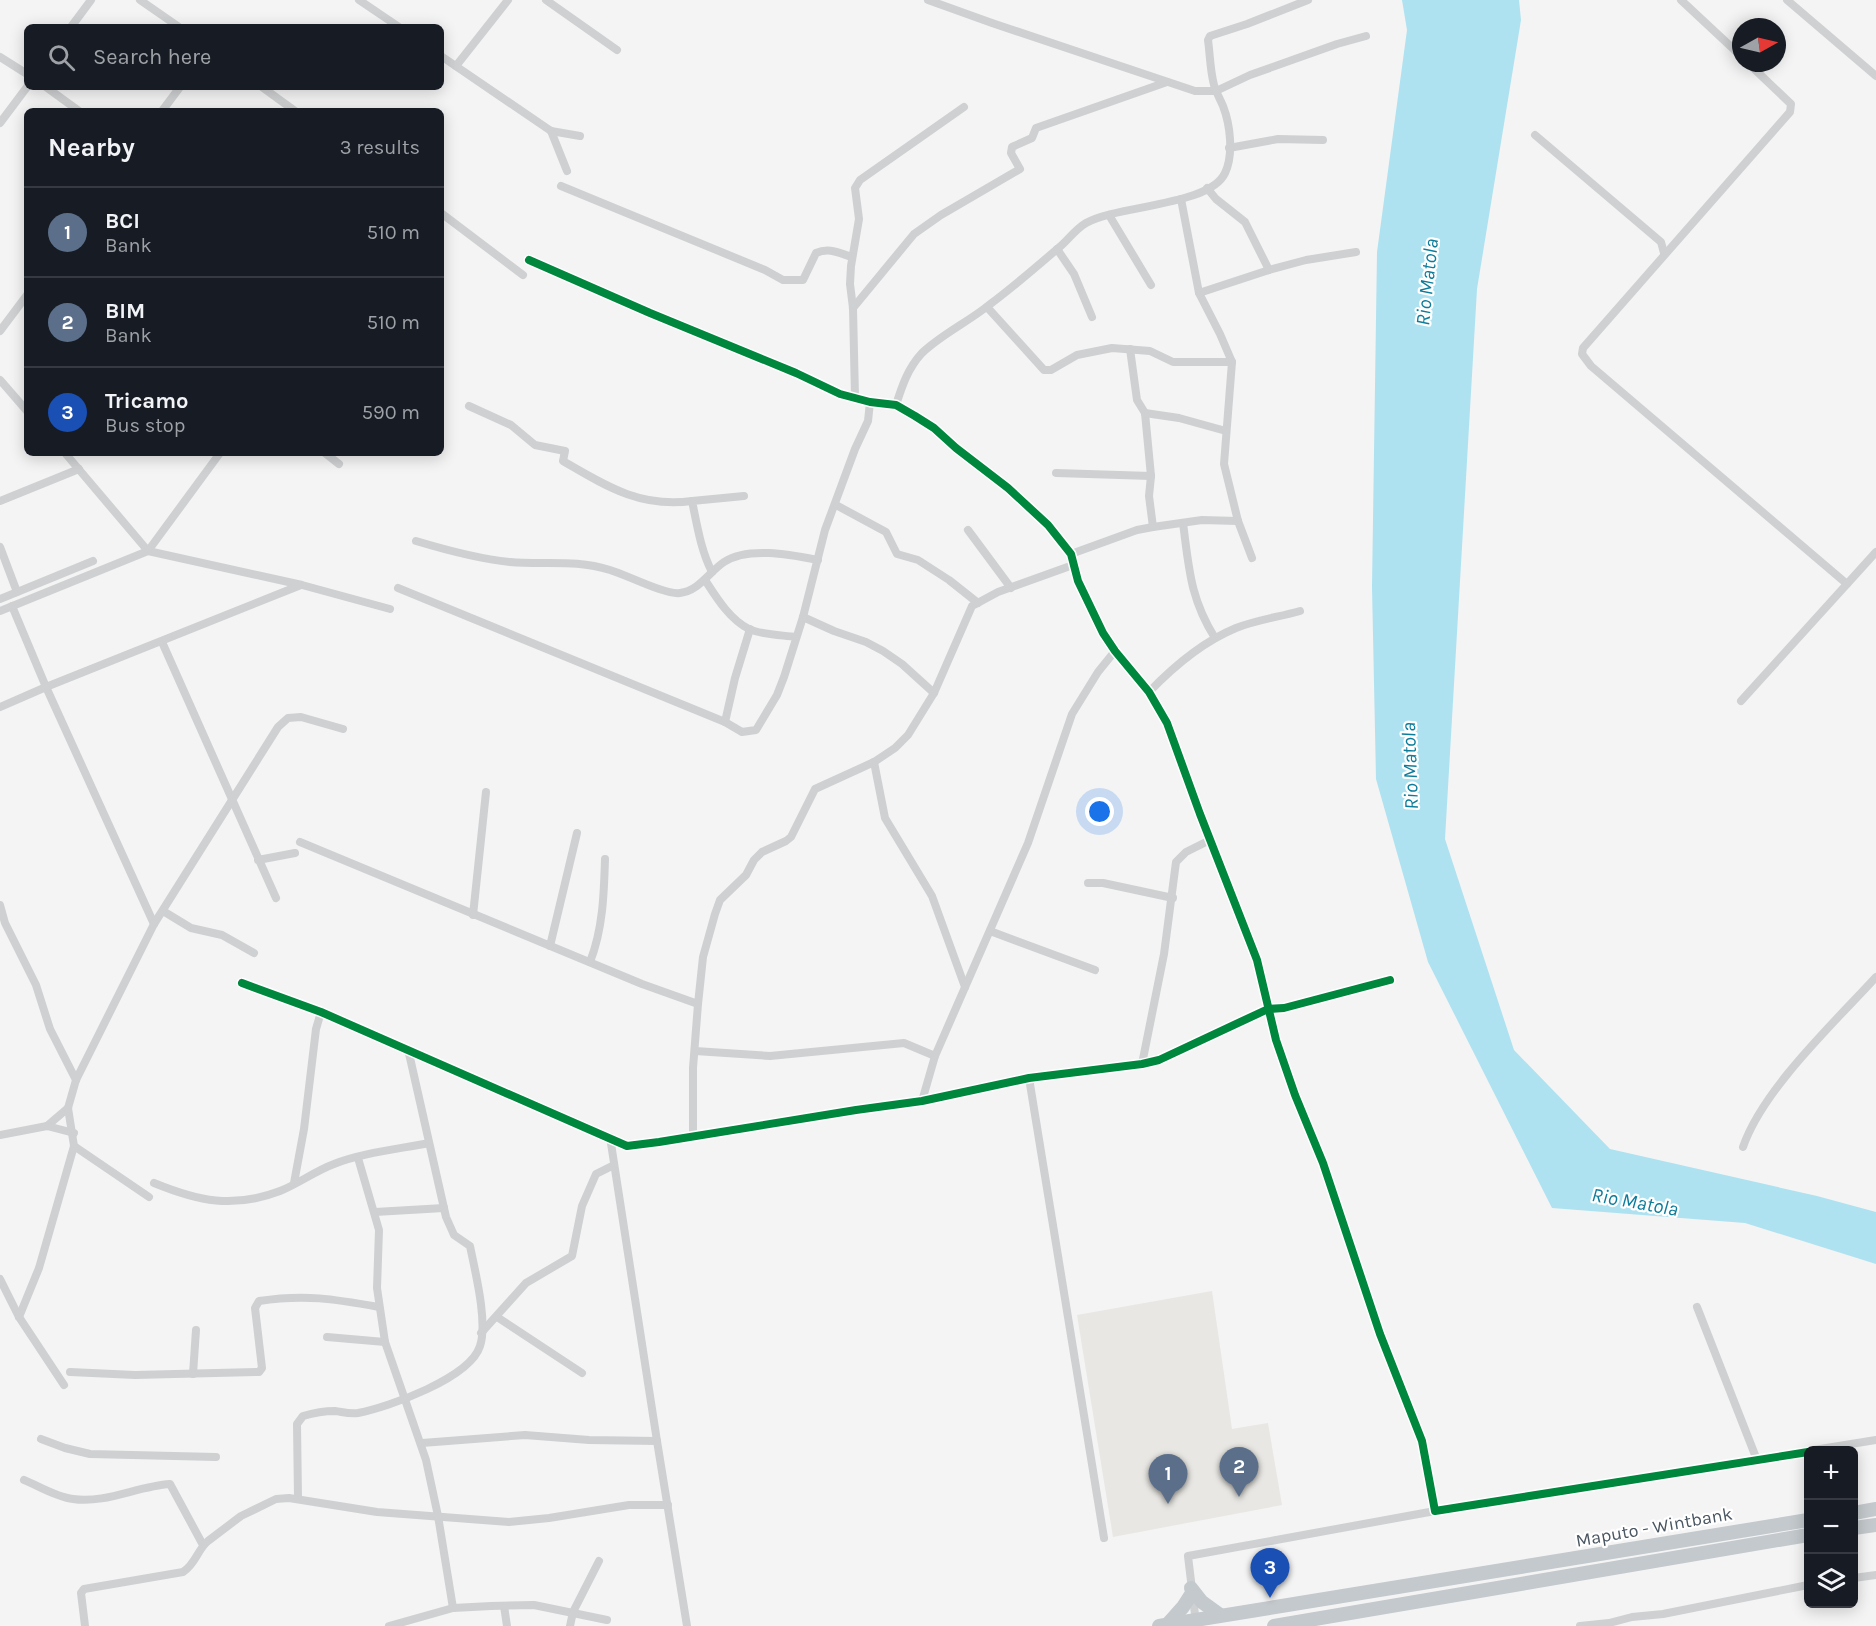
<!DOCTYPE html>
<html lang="en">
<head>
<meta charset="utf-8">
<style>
	body { margin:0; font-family:Karla,sans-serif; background:#242831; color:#f1f3f6 }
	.controls { position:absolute; right:18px; bottom:18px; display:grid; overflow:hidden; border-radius:9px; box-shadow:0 3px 15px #0003 }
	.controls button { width:54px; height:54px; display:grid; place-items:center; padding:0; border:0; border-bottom:2px solid #363941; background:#171b24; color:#f1f3f6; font:30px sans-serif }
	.compass { position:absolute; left:1732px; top:18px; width:54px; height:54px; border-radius:50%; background:#171b24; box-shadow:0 3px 15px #0003; rotate:82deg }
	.you { position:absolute; left:1100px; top:812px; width:21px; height:21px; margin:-15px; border:4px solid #fff; border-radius:50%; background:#1a73e8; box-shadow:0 0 0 9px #1a73e833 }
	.badge { display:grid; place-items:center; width:39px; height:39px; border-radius:50%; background:#1a73e8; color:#fff; font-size:20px; font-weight:700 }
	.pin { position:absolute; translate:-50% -50px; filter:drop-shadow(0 2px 3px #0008) }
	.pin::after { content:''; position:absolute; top:32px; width:21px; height:18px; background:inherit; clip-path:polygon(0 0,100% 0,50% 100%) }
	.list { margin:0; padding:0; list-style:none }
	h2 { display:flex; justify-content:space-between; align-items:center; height:78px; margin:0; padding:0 24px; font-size:26px }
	h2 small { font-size:20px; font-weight:400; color:#9ea1a6 }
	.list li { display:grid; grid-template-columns:39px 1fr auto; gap:18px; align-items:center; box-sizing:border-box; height:90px; padding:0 24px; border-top:2px solid #363941 }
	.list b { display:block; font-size:22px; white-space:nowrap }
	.list p { margin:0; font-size:20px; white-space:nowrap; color:#9ea1a6 }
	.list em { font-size:20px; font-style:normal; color:#9ea1a6 }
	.icon { flex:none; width:33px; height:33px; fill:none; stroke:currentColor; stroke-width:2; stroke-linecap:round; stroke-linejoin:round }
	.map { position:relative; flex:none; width:1876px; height:1626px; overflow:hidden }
	.search { position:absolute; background:#171b24; box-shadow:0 3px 15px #0003; left:24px; top:24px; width:420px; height:66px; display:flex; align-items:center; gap:15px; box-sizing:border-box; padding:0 21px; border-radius:9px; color:#9ea1a6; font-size:22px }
	.panel { position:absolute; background:#171b24; box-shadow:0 3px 15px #0003; left:24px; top:108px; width:420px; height:348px; border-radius:9px }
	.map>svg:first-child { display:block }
	.commercial { fill:#e8e7e3 }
	.water { fill:#aee2f0 }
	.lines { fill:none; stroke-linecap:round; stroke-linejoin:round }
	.minor { stroke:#ced0d2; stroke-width:8 }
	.trunk { stroke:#c4c9cd; stroke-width:14 }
	.cycleway-casing { stroke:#fff; stroke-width:11 }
	.cycleway { stroke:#00873e; stroke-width:8 }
	.labels { text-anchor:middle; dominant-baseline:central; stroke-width:4.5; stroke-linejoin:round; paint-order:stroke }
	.street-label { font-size:18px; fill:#4a5661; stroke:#fff }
	.water-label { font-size:20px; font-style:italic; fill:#0c7c9b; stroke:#fff }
</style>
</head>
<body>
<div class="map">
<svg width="1876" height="1626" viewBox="0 0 1876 1626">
	<rect width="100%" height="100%" fill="#f4f4f4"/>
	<!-- commercial -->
	<polygon class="commercial" points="1212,1291 1232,1429 1268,1423 1282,1505 1113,1537 1077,1315"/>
	<!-- water -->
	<polygon class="water" points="1402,0 1519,0 1521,20 1477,289 1445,839 1514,1050 1610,1149 1817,1196 1876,1212 1876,1264 1745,1223 1552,1208 1428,962 1376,779 1372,587 1377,252 1407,30"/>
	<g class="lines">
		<!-- minor -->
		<g class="minor">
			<polyline points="140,0 179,27"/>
			<polyline points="359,0 399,27"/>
			<polyline points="546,0 617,50"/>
			<polyline points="928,0 992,23 1195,91 1216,91 1250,75 1337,44 1366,36"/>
			<polyline points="1681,0 1741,56"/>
			<polyline points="1787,0 1876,76"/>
			<polyline points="71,27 91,0"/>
			<polyline points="441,56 551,131 580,136"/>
			<polyline points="0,57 27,74"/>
			<polyline points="1748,63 1791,104 1790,112 1583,348 1582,354 1591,366 1847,584"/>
			<polyline points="456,66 508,0"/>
			<polyline points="46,87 79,111"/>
			<polyline points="262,87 295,111"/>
			<polyline points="162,111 180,87"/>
			<polyline points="0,123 27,87"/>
			<polyline points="551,131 567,171"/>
			<polyline points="1535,135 1661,242 1664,253"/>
			<polyline points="1229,148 1278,139 1323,140"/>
			<path d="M561,186L765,270L783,280H803L816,253C829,247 839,253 852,257"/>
			<polyline points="1207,188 1216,199 1245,222 1269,270"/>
			<polyline points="1181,199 1199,293 1220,334 1232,362 1224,464 1238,521 1252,558"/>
			<polyline points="441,213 523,275"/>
			<polyline points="1109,215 1151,285"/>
			<polyline points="1057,249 1074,274 1092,317"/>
			<polyline points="529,260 650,313 796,373 840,394 870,402 896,405 915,416 934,428 956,448 1008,488 1048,525 1071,554 1078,581 1103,633 1115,651 1149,692 1167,723 1200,814 1257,960 1276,1040 1295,1095 1323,1163 1380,1334 1422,1441 1435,1511 1808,1452"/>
			<polyline points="1199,293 1269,270 1306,260 1356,252"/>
			<polyline points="987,307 1044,370 1051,370 1077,355 1112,348 1150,351 1173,362 1232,362"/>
			<polyline points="853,308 914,234 941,215 1020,169 1011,153 1012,147 1032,138 1036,128 1167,82"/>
			<polyline points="0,331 27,295"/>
			<polyline points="1130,349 1137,400 1145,413 1151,476 1149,496 1153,527"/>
			<polyline points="0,380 27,411"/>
			<polyline points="855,397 853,308 850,284 851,266 859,219 855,188 860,180 964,107"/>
			<path d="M896,405C902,386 908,368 922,353C942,334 968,322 989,305C1012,288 1034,269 1056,250C1067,242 1074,230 1086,223C1117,205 1210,206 1225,173C1234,154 1230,124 1223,106C1220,99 1216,92 1214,85C1210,70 1210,54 1208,40L1210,36L1247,24L1308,0"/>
			<path d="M469,406L511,425L535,445L565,451L563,461C606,486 640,508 692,501"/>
			<polyline points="1145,413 1179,418 1226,431"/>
			<polyline points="65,453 148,551 302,585 390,609"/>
			<polyline points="325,453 339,464"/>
			<polyline points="1056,473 1151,476"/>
			<polyline points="0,501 79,469"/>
			<polyline points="836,505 886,532 897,554 918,560 949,580 978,603"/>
			<path d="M1183,523C1189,568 1190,598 1215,638"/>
			<polyline points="968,530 1011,588"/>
			<path d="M416,541C446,550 479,559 510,562C546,565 575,559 610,570C627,575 665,595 680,593C699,591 709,572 724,562C748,546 792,555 818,560"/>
			<polyline points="0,547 17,592"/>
			<polyline points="1071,554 1137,530 1153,527 1202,520 1238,521"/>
			<path d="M712,572C701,551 697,525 692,501L744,496"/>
			<path d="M705,580C716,597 730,620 749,629C762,635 782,635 796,637"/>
			<polyline points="398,588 725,722 742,732 756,730 777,695 784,677 803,617 825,530 855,449 868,421 870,402"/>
			<polyline points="0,599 93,561"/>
			<polyline points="12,606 46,687 154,924"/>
			<polyline points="0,611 148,551 220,453"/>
			<polyline points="803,617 834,631 866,642 883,651 902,664 934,693"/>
			<polyline points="162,642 276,898"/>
			<path d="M1149,692C1174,666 1202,642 1236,628C1256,620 1279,617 1300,611"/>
			<polyline points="1741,701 1876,552"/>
			<polyline points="0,707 46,687 301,585"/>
			<polyline points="725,722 735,678 750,629"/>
			<polyline points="874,762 885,818 932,896 965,987"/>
			<polyline points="300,842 642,984 698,1004"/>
			<polyline points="258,860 295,853"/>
			<polyline points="1088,883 1103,883 1173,898"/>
			<polyline points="0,905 5,923 36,985 50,1029 76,1080"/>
			<polyline points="163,911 191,928 222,935 254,953"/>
			<polyline points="473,915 486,792"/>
			<polyline points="990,931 1095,970"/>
			<polyline points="550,946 577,833"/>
			<path d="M590,962C603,929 604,893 605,859"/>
			<polyline points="242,983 321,1012 627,1146 659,1142 856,1110 922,1101 1029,1078 1142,1064 1159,1060 1268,1009 1284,1008 1390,980"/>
			<polyline points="695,1051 770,1056 904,1043 935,1056"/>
			<polyline points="1142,1064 1164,954 1176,862 1186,852 1210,840"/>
			<polyline points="1029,1078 1104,1538"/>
			<polyline points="922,1101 935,1056 1028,843 1072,714 1098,672 1115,651"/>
			<polyline points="47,1126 68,1108"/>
			<polyline points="0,1135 47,1126 74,1133"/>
			<polyline points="610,1137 657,1441 687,1626"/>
			<polyline points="693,1137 693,1068 698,1004 703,957 715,914 720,900 746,875 754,860 762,852 786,841 791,837 815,789 874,762 895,748 908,735 934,693 972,606 998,592 1073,565"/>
			<path d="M1743,1147C1763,1089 1834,1023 1876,977"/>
			<polyline points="358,1158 379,1230 377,1288 385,1342 426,1460 438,1516 453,1608"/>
			<path d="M154,1183C198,1201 233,1209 280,1191C298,1184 315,1171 334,1164C361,1153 399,1149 429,1143"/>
			<polyline points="294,1183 304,1129 316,1029 321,1012"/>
			<polyline points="149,1197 74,1146 68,1108 76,1080 154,924 278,727 288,718 301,717 343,729"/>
			<polyline points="375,1212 444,1208"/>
			<polyline points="0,1279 19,1317 64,1385"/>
			<polyline points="1697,1307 1757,1460"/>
			<polyline points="19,1317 39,1268 74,1146"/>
			<polyline points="497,1317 582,1373"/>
			<polyline points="481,1333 526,1283 572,1256 582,1206 596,1174 614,1165"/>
			<polyline points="327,1337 385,1342"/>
			<path d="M70,1372L135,1375L259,1372L262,1368L255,1308L259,1301C305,1294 334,1299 379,1307"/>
			<polyline points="193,1374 196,1330"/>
			<polyline points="41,1439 65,1448 90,1454 216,1457"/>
			<polyline points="422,1443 525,1435 589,1440 657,1441"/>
			<polyline points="1814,1450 1876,1440"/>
			<path d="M24,1480C39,1486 56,1497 73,1499C105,1504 138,1486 170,1484L203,1545"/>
			<path d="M298,1498L297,1424L303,1416C313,1413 325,1411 335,1411C343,1412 349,1414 358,1413C389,1407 470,1378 480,1346C488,1322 475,1271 470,1246L454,1235L446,1217L408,1049"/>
			<polyline points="1854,1578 1876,1575"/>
			<polyline points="504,1606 507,1626"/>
			<polyline points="1196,1623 1188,1556 1435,1511"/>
			<path d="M85,1626L81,1593L84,1589L183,1572C196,1564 197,1550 208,1541L241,1516L276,1499L289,1498L377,1512L509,1522L549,1518L629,1505H668"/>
			<polyline points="389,1626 453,1608 491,1606 534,1605 607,1620"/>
			<polyline points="570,1626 573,1612 599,1561"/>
			<polyline points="1580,1626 1609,1623 1632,1617 1663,1614 1808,1585"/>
		</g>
		<!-- trunk -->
		<g class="trunk">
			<polyline points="1854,1513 1876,1509"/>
			<polyline points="1854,1528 1876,1525"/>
			<polyline points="1191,1588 1202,1602 1220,1615"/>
			<polyline points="1167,1625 1183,1607 1192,1593"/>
			<polyline points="1159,1626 1808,1520"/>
			<polyline points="1274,1626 1808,1535"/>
		</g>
		<!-- cycleway casing -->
		<g class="cycleway-casing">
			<g id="cycleway">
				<polyline points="529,260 650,313 796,373 840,394 870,402 896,405 915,416 934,428 956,448 1008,488 1048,525 1071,554 1078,581 1103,633 1115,651 1149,692 1167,723 1200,814 1257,960 1276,1040 1295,1095 1323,1163 1380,1334 1422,1441 1435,1511 1808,1452"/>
				<polyline points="242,983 321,1012 627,1146 659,1142 856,1110 922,1101 1029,1078 1142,1064 1159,1060 1268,1009 1284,1008 1390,980"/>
			</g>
		</g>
		<!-- cycleway -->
		<use href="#cycleway" class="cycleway"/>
	</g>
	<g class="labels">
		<!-- street labels -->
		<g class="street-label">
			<text transform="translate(1654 1527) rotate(-10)">Maputo - Wintbank</text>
		</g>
		<!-- water labels -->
		<g class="water-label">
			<text transform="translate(1427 282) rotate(-84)">Rio Matola</text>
			<text transform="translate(1410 766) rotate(-92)">Rio Matola</text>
			<text transform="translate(1635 1202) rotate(10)">Rio Matola</text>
		</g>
	</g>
</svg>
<div class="controls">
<button>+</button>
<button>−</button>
<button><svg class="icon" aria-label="layers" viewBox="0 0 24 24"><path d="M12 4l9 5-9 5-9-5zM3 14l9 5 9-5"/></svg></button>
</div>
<svg class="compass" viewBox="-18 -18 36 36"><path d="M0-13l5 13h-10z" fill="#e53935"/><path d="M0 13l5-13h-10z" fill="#9ea1a6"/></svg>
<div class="you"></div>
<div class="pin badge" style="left:1168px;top:1504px;background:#5c6f8a">1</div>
<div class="pin badge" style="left:1239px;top:1497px;background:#5c6f8a">2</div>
<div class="pin badge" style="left:1270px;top:1598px;background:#1a4fb4">3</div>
<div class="search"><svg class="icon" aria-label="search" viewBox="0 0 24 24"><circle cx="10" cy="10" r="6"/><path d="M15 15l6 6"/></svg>Search here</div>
<section class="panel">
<h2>Nearby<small>3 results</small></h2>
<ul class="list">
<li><span class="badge" style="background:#5c6f8a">1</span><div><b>BCI</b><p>Bank</p></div><em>510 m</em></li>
<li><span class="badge" style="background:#5c6f8a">2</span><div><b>BIM</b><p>Bank</p></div><em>510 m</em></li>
<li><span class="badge" style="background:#1a4fb4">3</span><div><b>Tricamo</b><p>Bus stop</p></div><em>590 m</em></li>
</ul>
</section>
</div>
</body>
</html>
